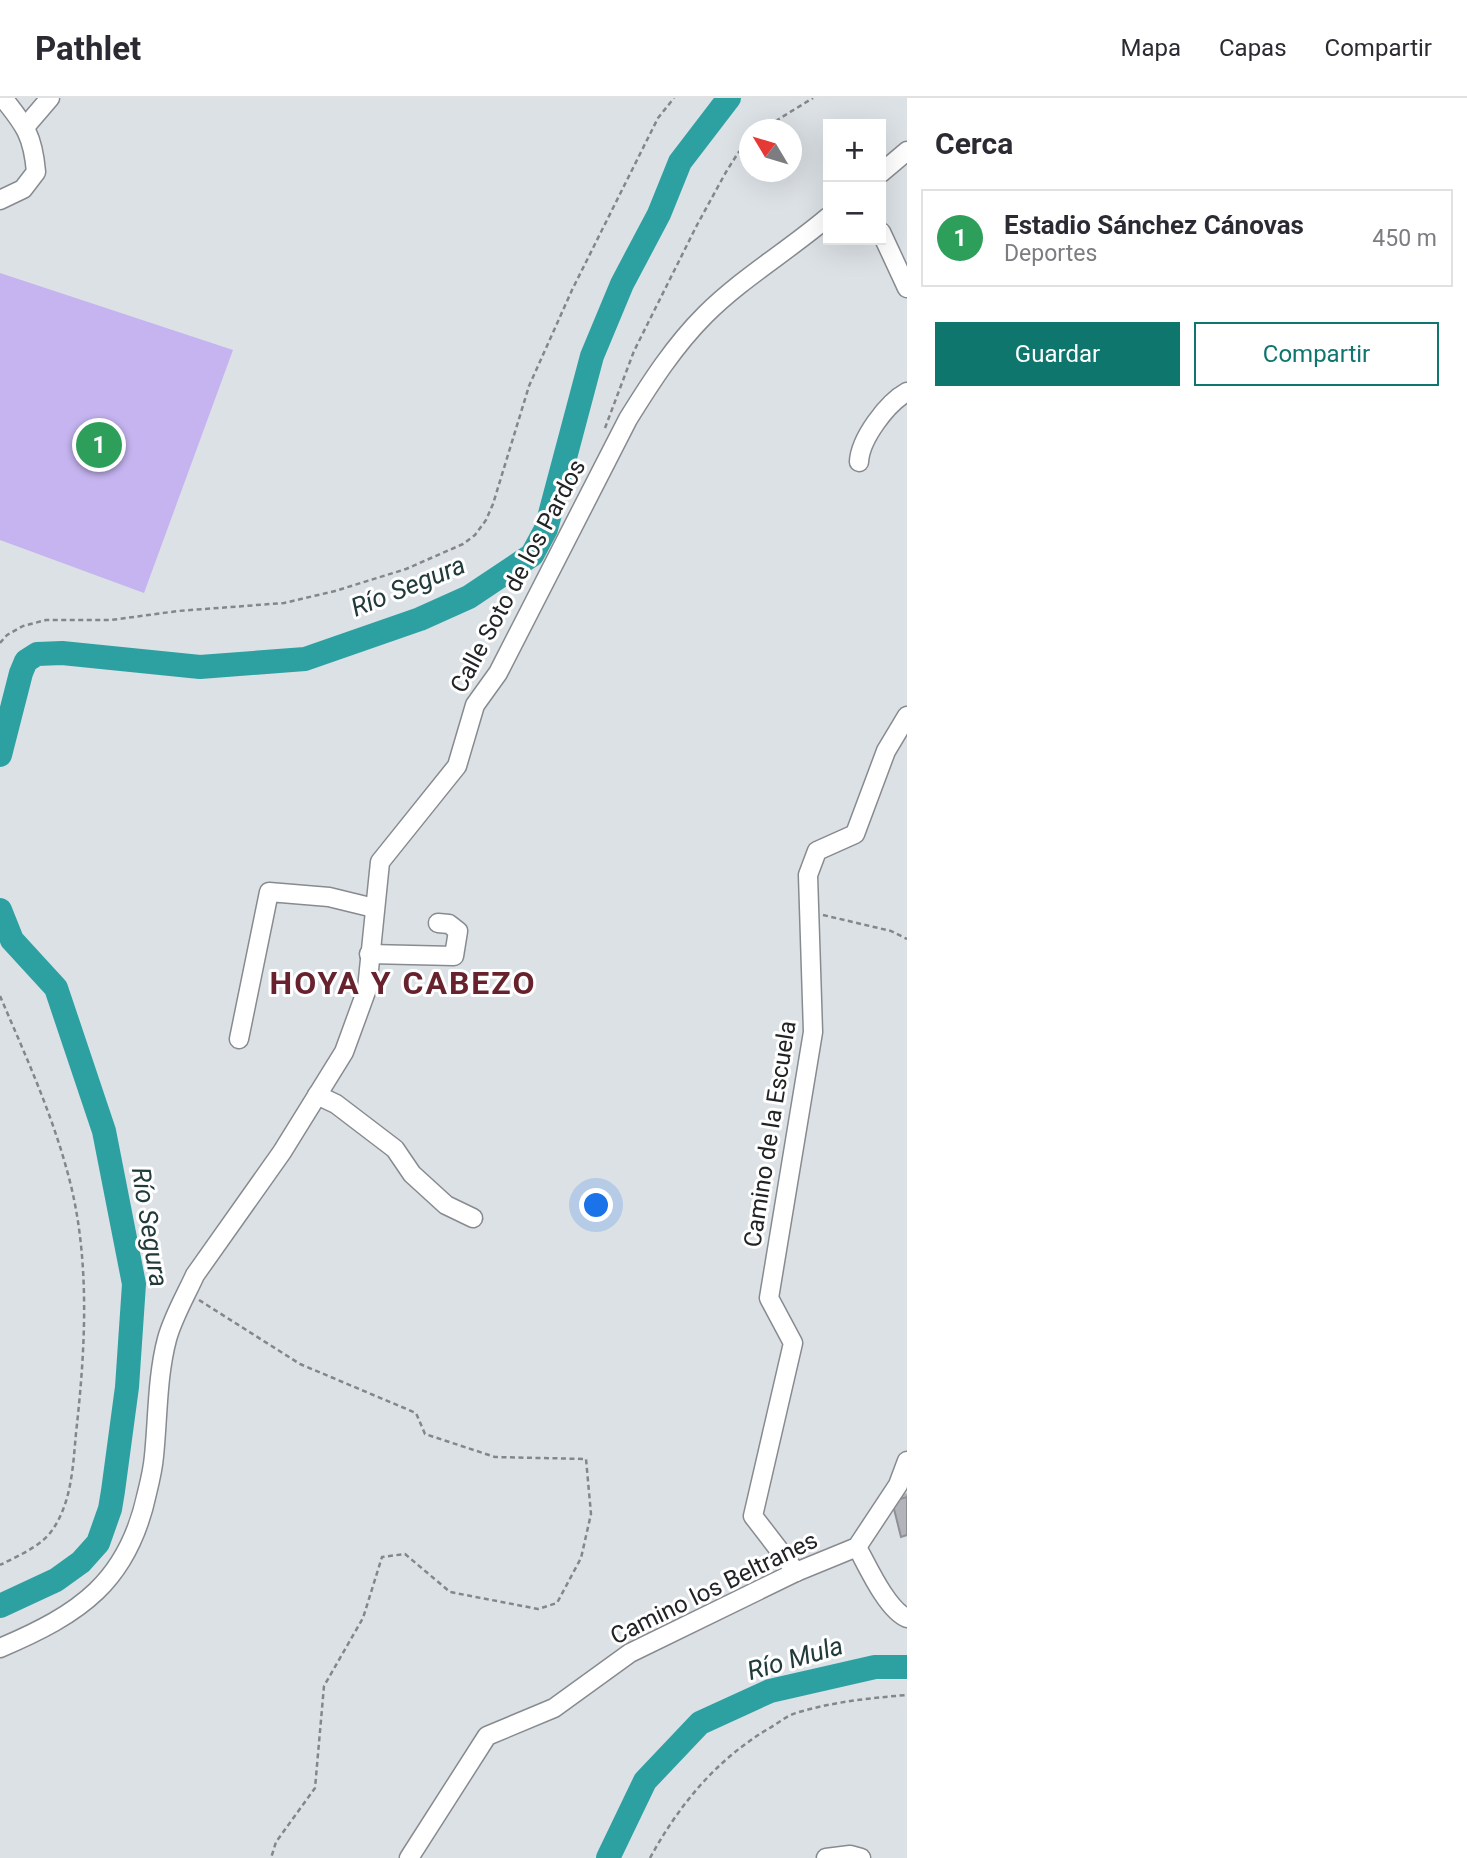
<!DOCTYPE html>
<html lang="es">
<head>
<meta charset="utf-8">
<style>
	body { margin:0; font-family:Roboto,sans-serif; background:#f2f2f3; color:#2b2b33 }
	.controls { position:absolute; right:21px; top:21px; display:grid; overflow:hidden; border-radius:0px; box-shadow:0 7px 28px #0002 }
	.controls button { width:63px; height:63px; display:grid; place-items:center; padding:0; border:0; border-bottom:2px solid #e1e1e2; background:#fff; color:#2b2b33; font:35px sans-serif }
	.compass { position:absolute; left:739px; top:21px; width:63px; height:63px; border-radius:50%; background:#fff; box-shadow:0 7px 28px #0002; rotate:308deg }
	.you { position:absolute; left:597px; top:1108px; width:24px; height:24px; margin:-18px; border:5px solid #fff; border-radius:50%; background:#1a73e8; box-shadow:0 0 0 10px #1a73e833 }
	.badge { display:grid; place-items:center; width:46px; height:46px; border-radius:50%; background:#0f766e; color:#fff; font-size:23px; font-weight:700 }
	.pin { position:absolute; translate:-50% -50%; border:4px solid #fff; box-shadow:0 2px 7px #0006 }
	.list { margin:0; padding:0; list-style:none }
	h2 { display:flex; justify-content:space-between; align-items:center; height:91px; margin:0; padding:0 28px; font-size:30px }
	h2 small { font-size:23px; font-weight:400; color:#7c7c81 }
	.list li { display:grid; grid-template-columns:46px 1fr auto; gap:21px; align-items:center; box-sizing:border-box; height:98px; margin:0 14px 14px; padding:0 14px; border:2px solid #e1e1e2; border-radius:0px }
	.list b { display:block; font-size:26px; white-space:nowrap }
	.list p { margin:0; font-size:23px; white-space:nowrap; color:#7c7c81 }
	.list em { font-size:23px; font-style:normal; color:#7c7c81 }
	.actions { display:flex; gap:14px; padding:21px 28px }
	.actions a { flex:1; padding:16px 0; border:2px solid #0f766e; border-radius:0px; text-align:center; font-size:24px; color:#0f766e }
	.actions .main { background:#0f766e; color:#fff }
	.map { position:relative; flex:none; width:907px; height:1760px; overflow:hidden }
	header { display:flex; align-items:center; gap:42px; box-sizing:border-box; height:98px; padding:0 35px; background:#fff; border-bottom:2px solid #e1e1e2 }
	header strong { font-size:33px }
	nav { display:flex; gap:38px; margin-inline-start:auto; font-size:24px }
	main { display:flex }
	aside { flex:1; background:#fff }
	.map>svg:first-child { display:block }
	.green { fill:#c5b4f0 }
	.lines { fill:none; stroke-linecap:round; stroke-linejoin:round }
	.river { stroke:#2da1a2; stroke-width:24 }
	.building { fill:#b2b4b9; stroke:#8e9095; stroke-width:2; filter:url(#shadow) }
	.minor-casing { stroke:#878b90; stroke-width:21 }
	.path { stroke:#84878a; stroke-width:2.5; stroke-dasharray:5 3.5; stroke-linecap:butt }
	.minor { stroke:#fff; stroke-width:18 }
	.labels { text-anchor:middle; dominant-baseline:central; stroke-width:6; stroke-linejoin:round; paint-order:stroke }
	.street-label { font-size:24px; fill:#222325; stroke:#fff }
	.water-label { font-size:26px; font-style:italic; fill:#213a3a; stroke:#fff }
	.district-label { font-size:32px; font-weight:bold; letter-spacing:2px; fill:#68222e; stroke:#fff }
</style>
</head>
<body>
<header>
<strong>Pathlet</strong>
<nav><a>Mapa</a><a>Capas</a><a>Compartir</a></nav>
</header>
<main>
<div class="map">
<svg width="907" height="1760" viewBox="0 0 907 1760">
	<defs>
		<filter id="shadow"><feDropShadow dx="4" dy="-4" stdDeviation="2" flood-color="#0004"/></filter>
	</defs>
	<rect width="100%" height="100%" fill="#dce1e6"/>
	<!-- green -->
	<polygon class="green" points="0,175 233,252 144,495 0,442"/>
	<g class="lines">
		<!-- river -->
		<g class="river">
			<polyline points="0,657 21,575 26,563 37,556 62,555 200,569 305,561 420,521 469,499 532,457 546,431 592,258 622,186 659,116 680,64 729,0"/>
			<polyline points="0,812 12,842 56,890 104,1033 134,1186 127,1289 113,1393 110,1411 98,1445 81,1464 56,1482 0,1508"/>
			<polyline points="608,1760 645,1683 700,1625 770,1593 875,1569 907,1569"/>
		</g>
	</g>
	<!-- building -->
	<polygon class="building" points="907,1399 907,1437 901,1439 892,1403"/>
	<g class="lines">
		<!-- minor casing -->
		<g class="minor-casing">
			<g id="minor">
				<polyline points="26,28 50,0"/>
				<polyline points="881,75 907,53"/>
				<path d="M0,102L23,91L36,74C33,38 25,27 3,0"/>
				<polyline points="881,134 907,190"/>
				<path d="M859,364C860,341 887,305 907,294"/>
				<polyline points="369,856 454,858 458,833 449,826 438,825"/>
				<polyline points="239,941 269,794 329,799 374,810"/>
				<polyline points="317,997 336,1006 395,1051 412,1076 446,1107 473,1120"/>
				<path d="M857,1449C867,1467 887,1512 907,1520"/>
				<polyline points="796,1474 753,1418 793,1245 769,1200 813,934 808,777 817,753 855,736 886,653 907,618"/>
				<path d="M0,1550C80,1516 128,1484 147,1395C150,1383 153,1370 154,1358C158,1319 157,1279 167,1241C173,1219 186,1197 195,1177L282,1054L344,954L367,891L380,764L457,668L475,607L498,575L628,321C651,284 674,248 705,217C742,180 788,153 828,119"/>
				<polyline points="409,1760 487,1638 554,1610 630,1555 796,1474 857,1449 898,1387 907,1363"/>
				<polyline points="826,1760 850,1757 861,1760"/>
			</g>
		</g>
		<!-- path -->
		<g class="path">
			<polyline points="761,32 813,0"/>
			<polyline points="605,330 634,253 697,127 726,74 738,55 750,43"/>
			<polyline points="0,545 7,537 23,528 46,522 111,522 178,513 284,505 335,493 406,471 463,446 475,437 486,422 493,406 529,288 572,192 658,20 674,0"/>
			<polyline points="823,817 891,833 907,841"/>
			<path d="M0,898C27,961 56,1024 72,1092C90,1171 85,1255 76,1335C73,1367 72,1400 55,1428C44,1447 20,1457 0,1467"/>
			<polyline points="199,1202 300,1266 416,1315 425,1336 495,1359 586,1361 591,1416 581,1460 557,1505 538,1511 450,1494 405,1456 382,1459 363,1520 324,1588 315,1690 276,1744 271,1760"/>
			<path d="M650,1760C679,1707 716,1662 768,1631C777,1626 786,1618 796,1615C832,1604 869,1600 907,1597"/>
		</g>
		<!-- minor -->
		<use href="#minor" class="minor"/>
	</g>
	<g class="labels">
		<!-- street labels -->
		<g class="street-label">
			<text transform="translate(518 478) rotate(-62)">Calle Soto de los Pardos</text>
			<text transform="translate(770 1036) rotate(-81)">Camino de la Escuela</text>
			<text transform="translate(714 1490) rotate(-26)">Camino los Beltranes</text>
		</g>
		<!-- water labels -->
		<g class="water-label">
			<text transform="translate(408 488) rotate(-22)">Río Segura</text>
			<text transform="translate(150 1129) rotate(81)">Río Segura</text>
			<text transform="translate(795 1560) rotate(-16)">Río Mula</text>
		</g>
		<!-- district labels -->
		<g class="district-label">
			<text x="403" y="885">HOYA Y CABEZO</text>
		</g>
	</g>
</svg>
<div class="controls">
<button>+</button>
<button>−</button>
</div>
<svg class="compass" viewBox="-18 -18 36 36"><path d="M0-13l5 13h-10z" fill="#e53935"/><path d="M0 13l5-13h-10z" fill="#7c7c81"/></svg>
<div class="you"></div>
<div class="pin badge" style="left:99px;top:347px;background:#2e9e5b">1</div>
</div>
<aside>
<h2>Cerca<small></small></h2>
<ul class="list">
<li><span class="badge" style="background:#2e9e5b">1</span><div><b>Estadio Sánchez Cánovas</b><p>Deportes</p></div><em>450 m</em></li>
</ul>
<div class="actions"><a class="main">Guardar</a><a>Compartir</a></div>
</aside>
</main>
</body>
</html>
